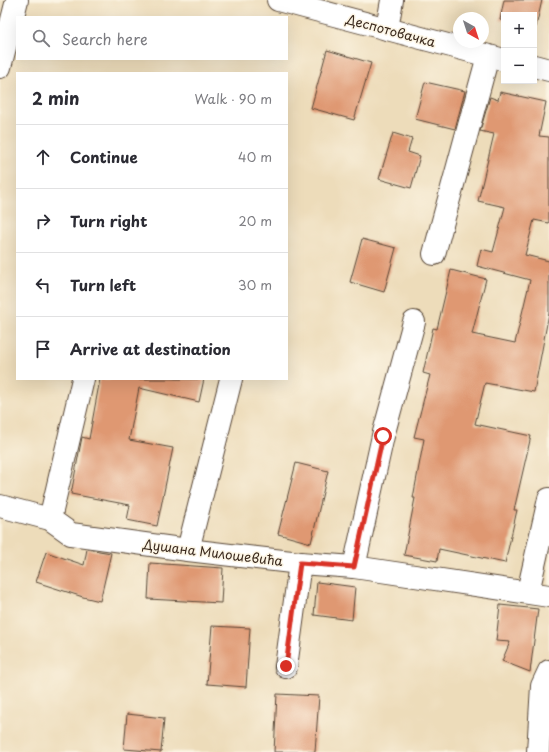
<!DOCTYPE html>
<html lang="en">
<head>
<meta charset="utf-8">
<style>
	body { margin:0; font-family:"Playpen Sans",sans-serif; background:#f2f2f3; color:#2b2b33 }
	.controls { position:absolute; right:12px; top:12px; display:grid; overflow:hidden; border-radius:0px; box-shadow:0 4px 16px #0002 }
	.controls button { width:36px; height:36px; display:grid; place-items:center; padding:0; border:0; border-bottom:1px solid #e1e1e2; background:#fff; color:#2b2b33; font:20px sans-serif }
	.compass { position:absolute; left:453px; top:12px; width:36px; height:36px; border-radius:50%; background:#fff; box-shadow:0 4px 16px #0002; rotate:141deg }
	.stop { position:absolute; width:12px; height:12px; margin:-9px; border:3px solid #d93025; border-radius:50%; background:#fff }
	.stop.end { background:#d93025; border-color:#fff; box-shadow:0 1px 4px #0008 }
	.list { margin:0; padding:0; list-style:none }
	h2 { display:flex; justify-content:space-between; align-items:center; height:52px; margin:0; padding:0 16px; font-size:17px }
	h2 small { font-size:13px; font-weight:400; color:#7c7c81 }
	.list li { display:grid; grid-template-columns:26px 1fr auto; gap:12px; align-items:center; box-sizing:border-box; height:64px; padding:0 16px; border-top:1px solid #e1e1e2 }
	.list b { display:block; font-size:15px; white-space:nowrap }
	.list em { font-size:13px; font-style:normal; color:#7c7c81 }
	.icon { flex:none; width:22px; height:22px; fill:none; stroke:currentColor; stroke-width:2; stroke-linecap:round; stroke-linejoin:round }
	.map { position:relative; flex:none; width:549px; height:752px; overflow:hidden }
	.search { position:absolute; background:#fff; box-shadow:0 4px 16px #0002; left:16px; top:16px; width:272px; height:44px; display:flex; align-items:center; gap:10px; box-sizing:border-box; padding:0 14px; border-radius:0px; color:#7c7c81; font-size:15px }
	.panel { position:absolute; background:#fff; box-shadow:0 4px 16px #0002; left:16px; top:72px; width:272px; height:308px; border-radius:0px }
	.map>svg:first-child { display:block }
	.building { fill:#df9872 }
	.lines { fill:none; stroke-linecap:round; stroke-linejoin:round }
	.minor-casing { stroke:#564535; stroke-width:24 }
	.minor { stroke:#fff; stroke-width:22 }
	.route { stroke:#d93025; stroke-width:5 }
	.labels { text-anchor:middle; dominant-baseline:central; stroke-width:3; stroke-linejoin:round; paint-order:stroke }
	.street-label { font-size:13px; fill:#3b2a1e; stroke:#fcf5e5 }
</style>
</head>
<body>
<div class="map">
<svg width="549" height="752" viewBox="0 0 549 752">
	<rect width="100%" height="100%" fill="#fcf5e5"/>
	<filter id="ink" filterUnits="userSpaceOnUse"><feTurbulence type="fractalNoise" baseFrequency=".025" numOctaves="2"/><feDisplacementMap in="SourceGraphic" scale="8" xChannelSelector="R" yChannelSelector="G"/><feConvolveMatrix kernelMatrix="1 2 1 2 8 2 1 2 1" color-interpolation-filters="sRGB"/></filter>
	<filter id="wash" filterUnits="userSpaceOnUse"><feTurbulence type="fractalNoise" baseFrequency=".012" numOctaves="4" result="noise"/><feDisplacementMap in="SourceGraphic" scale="16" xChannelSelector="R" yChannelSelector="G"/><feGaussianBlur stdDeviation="0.9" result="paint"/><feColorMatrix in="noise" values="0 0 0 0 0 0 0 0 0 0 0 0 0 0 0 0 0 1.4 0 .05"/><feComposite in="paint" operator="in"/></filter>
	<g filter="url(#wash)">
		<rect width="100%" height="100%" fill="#eddcba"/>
		<g id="blocks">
			<!-- building -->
			<g class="building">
				<polygon points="504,0 542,0 536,27 534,27 534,15 504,15 504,21 500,20"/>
				<polygon points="327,50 371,63 354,120 311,108"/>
				<polygon points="425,82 465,91 455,129 415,119"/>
				<polygon points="500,92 546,102 539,136 549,137 549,223 534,220 525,255 549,261 549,313 534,392 485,383 475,424 531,436 514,510 517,510 505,563 439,549 437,561 404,555 415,498 413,498 424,439 414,437 430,375 423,373 433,328 437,329 451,270 486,279 472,334 515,343 530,280 477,266 481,249 493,252 505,207 478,201 494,134 480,131 490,97 498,100"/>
				<polygon points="393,133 412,139 408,152 420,156 411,188 379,179"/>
				<polygon points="362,239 396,248 384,292 350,282"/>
				<polygon points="100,379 204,379 199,402 139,388 129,440 173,448 157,526 127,520 130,505 71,494 82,437 89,439"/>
				<polygon points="296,463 328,471 311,543 278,534"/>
				<polygon points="87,549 111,553 100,601 83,597 36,582 46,552 84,565"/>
				<polygon points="150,563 223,568 221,603 148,599"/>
				<polygon points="317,582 355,587 352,620 314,615"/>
				<polygon points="500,605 538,609 530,672 502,661 510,642 496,641"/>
				<polygon points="212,626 250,628 246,687 207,684"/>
				<polygon points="277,694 319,696 315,752 274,752"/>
				<polygon points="127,714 164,718 161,752 124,749"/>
			</g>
		</g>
	</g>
	<g filter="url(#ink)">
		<use href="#blocks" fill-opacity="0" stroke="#564535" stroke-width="1"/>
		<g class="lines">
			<!-- minor casing -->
			<g class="minor-casing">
				<g id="minor">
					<polyline points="278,0 504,60"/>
					<polyline points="387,29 392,0"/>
					<polyline points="534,66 549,70"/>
					<polyline points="0,67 17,0"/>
					<polyline points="434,254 488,56"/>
					<polyline points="0,506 50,519 71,534 188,550 300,563 354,567 549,596"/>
					<polyline points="50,519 83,379"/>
					<polyline points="188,550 231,379"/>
					<polyline points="354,567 383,436 414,322"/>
					<polyline points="528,592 549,499"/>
					<polyline points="286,667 300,563"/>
					<polyline points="538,752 542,686 549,671"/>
				</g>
			</g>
			<!-- minor -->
			<use href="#minor" class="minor"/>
		</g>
	</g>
	<g class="lines" filter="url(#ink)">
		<!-- route -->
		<polyline class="route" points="286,666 300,563 354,567 383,436"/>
	</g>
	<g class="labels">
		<!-- street labels -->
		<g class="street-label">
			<text transform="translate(391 30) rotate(15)">Деспотовачка</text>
			<text transform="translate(213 552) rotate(7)">Душана Милошевића</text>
		</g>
	</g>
</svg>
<div class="controls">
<button>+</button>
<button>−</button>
</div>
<svg class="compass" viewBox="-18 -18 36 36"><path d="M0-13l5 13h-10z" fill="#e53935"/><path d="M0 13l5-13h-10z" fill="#7c7c81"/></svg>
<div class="stop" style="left:383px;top:436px"></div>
<div class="stop end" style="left:286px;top:666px"></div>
<div class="search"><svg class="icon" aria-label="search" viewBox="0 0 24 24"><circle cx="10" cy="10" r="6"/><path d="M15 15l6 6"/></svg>Search here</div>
<section class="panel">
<h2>2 min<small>Walk · 90 m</small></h2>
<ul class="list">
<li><svg class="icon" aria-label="ahead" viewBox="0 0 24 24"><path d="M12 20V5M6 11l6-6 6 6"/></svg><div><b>Continue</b></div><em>40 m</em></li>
<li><svg class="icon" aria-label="right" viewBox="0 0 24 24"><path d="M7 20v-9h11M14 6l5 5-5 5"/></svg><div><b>Turn right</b></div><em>20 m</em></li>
<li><svg class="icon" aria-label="left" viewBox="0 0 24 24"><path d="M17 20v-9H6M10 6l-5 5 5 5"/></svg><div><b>Turn left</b></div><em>30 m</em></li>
<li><svg class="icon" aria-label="arrive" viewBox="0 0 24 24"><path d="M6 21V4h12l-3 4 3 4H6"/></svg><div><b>Arrive at destination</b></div></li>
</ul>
</section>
</div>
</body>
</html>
